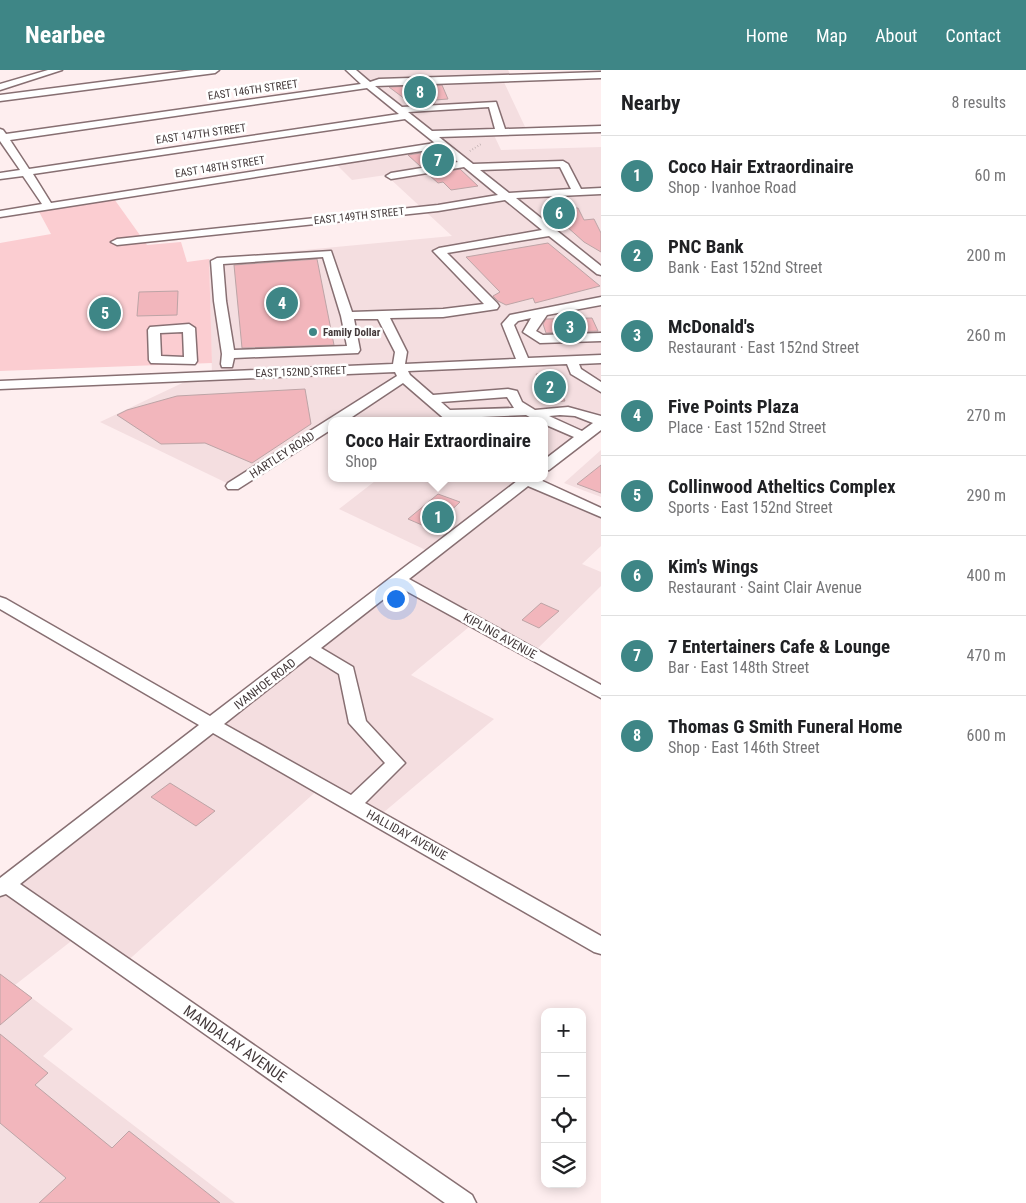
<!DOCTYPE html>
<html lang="en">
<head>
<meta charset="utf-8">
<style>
	body { margin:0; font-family:"Roboto Condensed",sans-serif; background:#f2f2f2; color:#202124 }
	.controls { position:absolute; right:15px; bottom:15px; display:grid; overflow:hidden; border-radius:10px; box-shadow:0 2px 12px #0003 }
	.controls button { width:45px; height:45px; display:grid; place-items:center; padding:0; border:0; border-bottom:1px solid #e0e0e0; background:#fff; color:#202124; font:25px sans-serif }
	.you { position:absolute; left:395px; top:528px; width:18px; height:18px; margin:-12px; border:4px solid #fff; border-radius:50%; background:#1a73e8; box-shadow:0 0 0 8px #1a73e833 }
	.badge { display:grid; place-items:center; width:32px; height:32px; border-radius:50%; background:#3e8686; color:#fff; font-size:16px; font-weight:700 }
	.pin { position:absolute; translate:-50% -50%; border:2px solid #fff; box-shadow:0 1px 5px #0006 }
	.popup { position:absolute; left:328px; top:347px; width:220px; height:65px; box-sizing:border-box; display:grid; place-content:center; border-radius:10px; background:#fff; filter:drop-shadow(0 1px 4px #0005); font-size:16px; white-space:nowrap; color:#757577 }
	.popup b { font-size:19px; color:#202124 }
	.popup::after { content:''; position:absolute; left:50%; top:100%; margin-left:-10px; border:10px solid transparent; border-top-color:#fff }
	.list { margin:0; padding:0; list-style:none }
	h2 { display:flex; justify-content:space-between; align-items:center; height:65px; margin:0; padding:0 20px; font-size:21px }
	h2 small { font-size:16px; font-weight:400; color:#757577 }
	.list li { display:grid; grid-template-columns:32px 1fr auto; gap:15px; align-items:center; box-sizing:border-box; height:80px; padding:0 20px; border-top:1px solid #e0e0e0 }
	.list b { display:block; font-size:19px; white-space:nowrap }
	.list p { margin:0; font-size:16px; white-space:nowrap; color:#757577 }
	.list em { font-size:16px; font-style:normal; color:#757577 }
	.icon { flex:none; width:28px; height:28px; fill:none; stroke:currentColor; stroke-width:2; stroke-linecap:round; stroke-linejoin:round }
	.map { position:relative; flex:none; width:601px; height:1133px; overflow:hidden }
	header { display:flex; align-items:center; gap:30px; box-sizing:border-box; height:70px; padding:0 25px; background:#3e8686; color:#fff }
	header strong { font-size:24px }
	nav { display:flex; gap:28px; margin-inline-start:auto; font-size:18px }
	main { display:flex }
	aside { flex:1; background:#fff }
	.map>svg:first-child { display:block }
	.built { fill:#f4dee0 }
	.green { fill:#fbcdd1 }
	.building { fill:#f2b6bc; stroke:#bda4a6 }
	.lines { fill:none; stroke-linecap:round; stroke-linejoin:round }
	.minor-casing { stroke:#876f72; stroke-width:3 }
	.path { stroke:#a59899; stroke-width:2; stroke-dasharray:0.5 2.5; stroke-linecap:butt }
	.minor { fill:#fff; fill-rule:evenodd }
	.poi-dot { fill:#3e8686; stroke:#fff; stroke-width:2 }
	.labels { text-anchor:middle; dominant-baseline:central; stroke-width:5; stroke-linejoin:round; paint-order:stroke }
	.far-street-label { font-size:11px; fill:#443a3b; stroke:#fff }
	.far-poi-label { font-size:11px; font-weight:bold; fill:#443a3b; stroke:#fff; text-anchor:start }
	.street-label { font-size:12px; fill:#443a3b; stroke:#fff }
	.near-street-label { font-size:15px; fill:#443a3b; stroke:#fff }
</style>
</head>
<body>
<header>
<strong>Nearbee</strong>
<nav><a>Home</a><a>Map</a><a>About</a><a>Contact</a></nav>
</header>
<main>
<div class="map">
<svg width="601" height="1133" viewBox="0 0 601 1133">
	<rect width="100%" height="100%" fill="#feeeef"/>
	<!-- built -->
	<g class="built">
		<polygon points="350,0 508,0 512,7 502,8 527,61 493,63 501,80 601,77 601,353 544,397 544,351 332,351 332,360 326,357 233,416 100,352 195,307 212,306 209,189 452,166 386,105 352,110 334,92 442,75"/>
		<polygon points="601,380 601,427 564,413"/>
		<polygon points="379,408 529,408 601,443 601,476 582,494 601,502 601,516 532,584 475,552 411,605 494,649 377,748 321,717 123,895 79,865 15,915 73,959 43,986 235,1133 0,1133 0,819 432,483 339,439"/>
	</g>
	<!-- green -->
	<polygon class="green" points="112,126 147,175 181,172 187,192 209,189 212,293 0,301 0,173 51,164 37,138"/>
	<!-- building -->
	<g class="building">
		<polygon points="442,15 448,29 435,30 435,33 413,35 389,17"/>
		<polygon points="434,81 451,91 420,96 408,85"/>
		<polygon points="460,99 478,116 451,120 443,112 438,113 429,105"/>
		<polygon points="578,138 584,150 594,149 601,163 601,182 584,172 547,139"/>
		<polygon points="548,173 600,216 535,233 533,228 506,235 498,231 493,226 500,222 466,187"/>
		<polygon points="317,189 334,275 242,278 234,195"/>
		<polygon points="178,221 177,245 137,246 139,222"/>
		<polygon points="592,248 598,261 546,263 543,254 546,249"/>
		<polygon points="552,303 565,331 548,332 536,304"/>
		<polygon points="305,319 311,354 252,393 205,373 161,374 117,345 127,340 177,326"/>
		<polygon points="601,395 601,423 577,414"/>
		<polygon points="438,424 460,432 440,451 438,450 429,458 408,449"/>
		<polygon points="541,533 559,541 539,558 522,550"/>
		<polygon points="170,713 215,741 196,756 151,727"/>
		<polygon points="0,904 32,928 0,955"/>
		<polygon points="0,964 48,1003 35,1015 112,1078 129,1061 220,1133 39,1133 66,1108 0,1053"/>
	</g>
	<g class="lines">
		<!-- minor casing -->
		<g class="minor-casing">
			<g id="minor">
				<polygon points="48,0 62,0 0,20 0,14"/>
				<polygon points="194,0 219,0 215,3 0,31 0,25"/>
				<path d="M346,0H356L370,12L379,9L601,2V8L375,16L402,37L496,32L505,59L601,56V62L439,67L473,94L563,91L568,94L581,119L601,118V124L516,128L601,196V205L597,204L549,166L447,183L497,233L499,236L497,239L443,247L390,248L407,282L405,294L516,289L502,254L510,245L601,227V235L547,245L536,261L543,265L601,263V271L540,273L523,262L531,248L518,251L514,255L528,288L601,285V293L579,294L581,299L601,312V322L571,304L567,294L408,301L410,305L433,325L508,319L517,321L522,332L535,340L568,337L601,346V360L549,400L544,401V390L574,367L544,354V351H537L526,345L459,348L462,351H447L403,313L346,351H332V359L238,419H228L226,416L228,413L397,306L395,302L0,319V311L393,294L395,282L378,249H354L360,280L358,283L234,288L232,297H222L221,294L222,284L214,231L211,191L217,188L331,181L352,242L443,239L484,234L433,181L439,178L542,160L505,130L438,141L117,175L111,172L117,169L438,135L498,125L464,97L391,109L386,106L391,103L458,92L441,78L0,147V141L42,134L23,106L0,109V103L20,100L0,71V59L3,60L6,64L361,14ZM367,18L399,44L29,99L10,70ZM489,37L495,59L432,61L408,42ZM405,49L435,73L51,133L33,104ZM560,97L571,119L509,123L480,100ZM323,187L341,246L347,276L234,280L226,231L223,194ZM507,327L514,338L450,340L441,332ZM560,345L575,346L593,353L582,361L549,346Z"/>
				<path d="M189,254L195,258L197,291L195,294L151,293L149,290L148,260L150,257ZM183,262L184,287L161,286L160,263Z"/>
				<path d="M515,408H536L601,438V447L528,416L409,509L601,615V628L399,517L321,578L353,597L366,651L405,693L365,733L601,866V884L594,882L213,663L20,814L472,1125L476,1133H445L6,824L0,826V808L199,655L0,539V527L6,529L210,646L517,411ZM310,586L339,604L349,653L385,693L351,725L224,654Z"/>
			</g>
		</g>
		<!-- path -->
		<polyline class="path" points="470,81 481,74"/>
		<!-- minor -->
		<use href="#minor" class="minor"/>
	</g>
	<!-- markers -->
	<circle class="poi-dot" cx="313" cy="262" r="5"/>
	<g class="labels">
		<!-- far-street labels -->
		<g class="far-street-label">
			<text transform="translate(253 20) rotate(-8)">EAST 146TH STREET</text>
			<text transform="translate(201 64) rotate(-8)">EAST 147TH STREET</text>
			<text transform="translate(220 97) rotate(-9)">EAST 148TH STREET</text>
			<text transform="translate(359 146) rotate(-6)">EAST 149TH STREET</text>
			<text transform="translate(301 302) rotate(-2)">EAST 152ND STREET</text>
		</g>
		<!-- far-poi labels -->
		<g class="far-poi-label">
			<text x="323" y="262">Family Dollar</text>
		</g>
		<!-- street labels -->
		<g class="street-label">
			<text transform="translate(282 385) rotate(-33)">HARTLEY ROAD</text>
			<text transform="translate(500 566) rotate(29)">KIPLING AVENUE</text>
			<text transform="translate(265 614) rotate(-38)">IVANHOE ROAD</text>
			<text transform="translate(407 765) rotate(29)">HALLIDAY AVENUE</text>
		</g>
		<!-- near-street labels -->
		<g class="near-street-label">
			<text transform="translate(235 974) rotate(35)">MANDALAY AVENUE</text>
		</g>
	</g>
</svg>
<div class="controls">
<button>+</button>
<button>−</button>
<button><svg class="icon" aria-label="locate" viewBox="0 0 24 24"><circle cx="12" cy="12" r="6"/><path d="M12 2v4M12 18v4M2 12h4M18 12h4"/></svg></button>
<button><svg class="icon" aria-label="layers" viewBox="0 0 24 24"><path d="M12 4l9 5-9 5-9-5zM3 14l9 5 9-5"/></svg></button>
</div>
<div class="you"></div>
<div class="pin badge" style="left:438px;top:447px">1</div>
<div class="popup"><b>Coco Hair Extraordinaire</b>Shop</div>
<div class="pin badge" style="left:550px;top:317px">2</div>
<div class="pin badge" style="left:570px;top:257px">3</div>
<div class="pin badge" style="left:282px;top:233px">4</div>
<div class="pin badge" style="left:105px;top:243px">5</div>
<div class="pin badge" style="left:559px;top:143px">6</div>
<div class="pin badge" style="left:438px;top:90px">7</div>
<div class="pin badge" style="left:420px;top:22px">8</div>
</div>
<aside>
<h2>Nearby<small>8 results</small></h2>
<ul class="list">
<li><span class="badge">1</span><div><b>Coco Hair Extraordinaire</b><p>Shop · Ivanhoe Road</p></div><em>60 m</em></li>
<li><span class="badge">2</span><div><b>PNC Bank</b><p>Bank · East 152nd Street</p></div><em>200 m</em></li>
<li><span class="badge">3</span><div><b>McDonald's</b><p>Restaurant · East 152nd Street</p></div><em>260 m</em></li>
<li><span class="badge">4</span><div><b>Five Points Plaza</b><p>Place · East 152nd Street</p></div><em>270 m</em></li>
<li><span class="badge">5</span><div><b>Collinwood Atheltics Complex</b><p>Sports · East 152nd Street</p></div><em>290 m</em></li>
<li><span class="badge">6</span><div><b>Kim's Wings</b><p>Restaurant · Saint Clair Avenue</p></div><em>400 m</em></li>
<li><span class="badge">7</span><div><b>7 Entertainers Cafe &amp; Lounge</b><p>Bar · East 148th Street</p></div><em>470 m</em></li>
<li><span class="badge">8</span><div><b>Thomas G Smith Funeral Home</b><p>Shop · East 146th Street</p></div><em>600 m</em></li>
</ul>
</aside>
</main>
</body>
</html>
